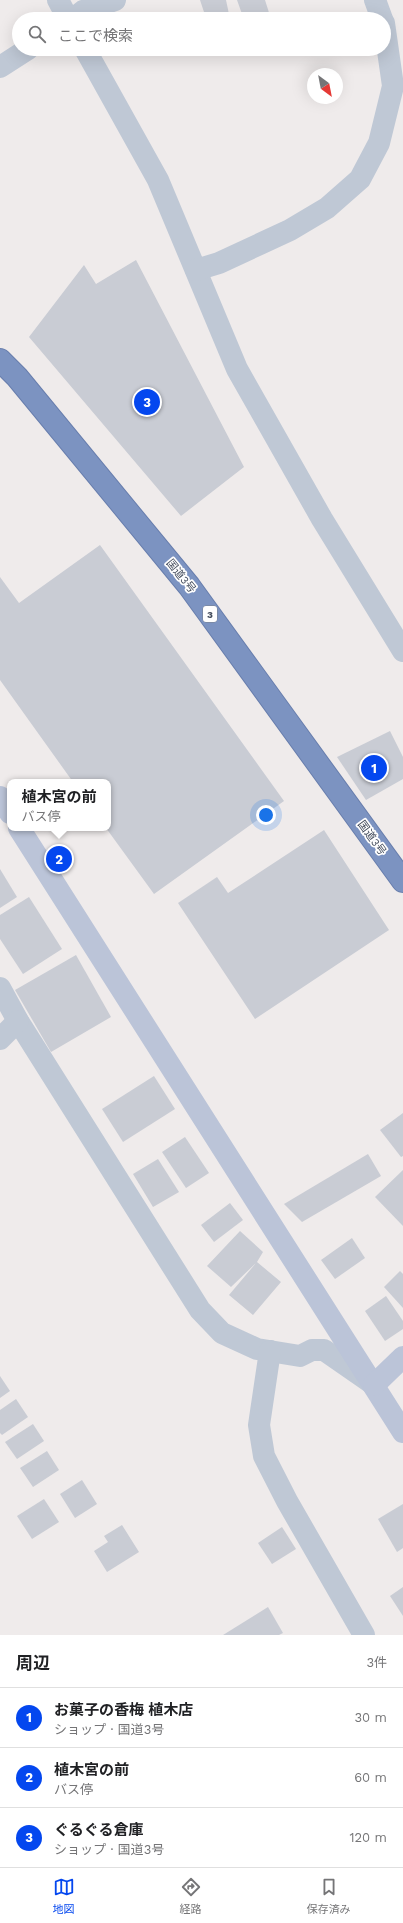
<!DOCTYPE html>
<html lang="ja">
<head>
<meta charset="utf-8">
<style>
	body { margin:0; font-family:"Work Sans","Noto Sans JP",sans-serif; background:#f6f6f6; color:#202124 }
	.compass { position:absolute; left:307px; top:68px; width:36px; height:36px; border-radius:50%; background:#fff; box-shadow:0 4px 16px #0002; rotate:148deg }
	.you { position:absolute; left:266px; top:815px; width:14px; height:14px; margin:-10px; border:3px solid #fff; border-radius:50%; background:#1a73e8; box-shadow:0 0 0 6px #1a73e833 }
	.badge { display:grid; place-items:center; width:26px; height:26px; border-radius:50%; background:#0447ef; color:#fff; font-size:13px; font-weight:700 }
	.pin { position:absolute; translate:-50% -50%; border:2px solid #fff; box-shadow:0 1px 4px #0006 }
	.popup { position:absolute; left:7px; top:779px; width:104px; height:52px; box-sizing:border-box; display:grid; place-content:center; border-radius:8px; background:#fff; filter:drop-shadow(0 1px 3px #0005); font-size:13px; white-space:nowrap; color:#757577 }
	.popup b { font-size:15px; color:#202124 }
	.popup::after { content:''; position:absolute; left:50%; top:100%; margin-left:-8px; border:8px solid transparent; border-top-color:#fff }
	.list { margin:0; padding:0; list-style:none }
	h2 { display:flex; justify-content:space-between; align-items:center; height:52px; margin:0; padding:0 16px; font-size:17px }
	h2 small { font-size:13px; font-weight:400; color:#757577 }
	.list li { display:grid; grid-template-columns:26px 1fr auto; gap:12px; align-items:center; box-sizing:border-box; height:60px; padding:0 16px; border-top:1px solid #e0e0e0 }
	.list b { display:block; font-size:15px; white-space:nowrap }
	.list p { margin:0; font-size:13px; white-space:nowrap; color:#757577 }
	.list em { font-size:13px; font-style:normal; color:#757577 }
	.icon { flex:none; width:22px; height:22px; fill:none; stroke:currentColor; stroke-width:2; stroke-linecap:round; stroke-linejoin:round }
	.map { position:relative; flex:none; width:403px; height:1635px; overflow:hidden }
	.search { position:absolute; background:#fff; box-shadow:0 4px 16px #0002; left:12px; right:12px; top:12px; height:44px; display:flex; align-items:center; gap:10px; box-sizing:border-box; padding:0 14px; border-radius:22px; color:#757577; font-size:15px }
	.sheet { height:232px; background:#fff }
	nav { display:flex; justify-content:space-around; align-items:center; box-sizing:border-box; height:56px; border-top:1px solid #e0e0e0; background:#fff; font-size:11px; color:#757577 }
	nav a { display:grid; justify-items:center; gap:2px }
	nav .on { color:#0447ef }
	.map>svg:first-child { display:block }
	.building { fill:#c9ccd4 }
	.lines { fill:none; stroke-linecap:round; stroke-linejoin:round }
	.highway-casing { stroke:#687ead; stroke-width:24 }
	.street { stroke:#bfc8d5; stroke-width:22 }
	.secondary { stroke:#bbc4d8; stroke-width:22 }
	.highway { stroke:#7c93c1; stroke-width:22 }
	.labels { text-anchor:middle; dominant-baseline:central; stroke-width:3.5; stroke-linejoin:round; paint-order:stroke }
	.shield { fill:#fff; stroke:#7b818c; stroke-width:1 }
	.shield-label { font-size:10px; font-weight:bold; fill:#424b5b }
	.street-label { font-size:11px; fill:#424b5b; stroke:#fff }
</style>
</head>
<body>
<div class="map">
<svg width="403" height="1635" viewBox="0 0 403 1635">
	<rect width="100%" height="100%" fill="#efebeb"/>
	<!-- building -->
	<g class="building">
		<polygon points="200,0 226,0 230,19 198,19 197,14 204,12"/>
		<polygon points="237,0 265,0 271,19 234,19 242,14"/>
		<polygon points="136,260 244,467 181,516 29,337 84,265 96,284"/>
		<polygon points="100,545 284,801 154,894 106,828 108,828 108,782 73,782 0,680 0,577 19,603"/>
		<polygon points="390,731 403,757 403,779 366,800 337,757"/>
		<polygon points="324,830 389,930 255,1019 178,903 217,877 228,893"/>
		<polygon points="0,869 17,897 0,908"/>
		<polygon points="29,897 62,949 23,974 0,939 0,915"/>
		<polygon points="76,955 111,1017 51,1052 15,990"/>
		<polygon points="154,1076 175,1109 123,1142 102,1109"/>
		<polygon points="403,1113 403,1156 401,1157 380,1130"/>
		<polygon points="185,1137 209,1173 186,1188 162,1152"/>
		<polygon points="368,1154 381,1176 302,1222 284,1204"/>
		<polygon points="158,1159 179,1192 153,1207 133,1174"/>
		<polygon points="403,1170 403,1226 375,1197"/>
		<polygon points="230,1203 243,1220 214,1242 201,1225"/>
		<polygon points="240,1231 263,1252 257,1262 281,1282 253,1315 229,1295 256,1263 231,1287 207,1266"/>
		<polygon points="352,1238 365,1258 335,1279 321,1260"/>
		<polygon points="400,1271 403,1274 403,1308 384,1287"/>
		<polygon points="386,1296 403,1321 403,1329 385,1341 365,1311"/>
		<polygon points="0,1376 10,1391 0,1398"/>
		<polygon points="16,1399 28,1417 2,1435 0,1433 0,1410"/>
		<polygon points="33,1424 44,1441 17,1459 5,1442"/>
		<polygon points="47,1451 59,1470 33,1487 20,1468"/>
		<polygon points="82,1480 97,1504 75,1518 60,1494"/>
		<polygon points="44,1499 59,1522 32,1539 17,1516"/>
		<polygon points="403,1504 403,1548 397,1552 378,1519"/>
		<polygon points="122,1525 139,1552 107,1572 94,1551 108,1542 104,1536"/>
		<polygon points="282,1527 296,1549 272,1564 258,1543"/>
		<polygon points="403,1587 403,1616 390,1596"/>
		<polygon points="268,1607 283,1633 279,1635 223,1635"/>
	</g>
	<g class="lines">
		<!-- highway casing -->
		<g class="highway-casing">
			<polyline id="highway" points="0,360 17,377 189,586 403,881"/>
		</g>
		<!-- street -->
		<g class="street">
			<polyline points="58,0 68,19"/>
			<polyline points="375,0 382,19"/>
			<polyline points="73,19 83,11 115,0"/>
			<polyline points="85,49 158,180 237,369 322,519 403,651"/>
			<polyline points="0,67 28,49"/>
			<polyline points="196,270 219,263 290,230 327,208 360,179 379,143 393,86 384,23"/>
			<polyline points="0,988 18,1021 200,1310 222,1333 257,1349 300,1356 312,1350 324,1350 373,1384"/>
			<polyline points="0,1039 18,1021"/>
			<polyline points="270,1351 259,1425 264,1456 287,1501 364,1635"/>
		</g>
		<!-- secondary -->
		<g class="secondary">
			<polyline points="0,797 10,813"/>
			<polyline points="19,828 403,1432"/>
			<polyline points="374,1385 403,1357"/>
		</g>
		<!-- highway -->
		<use href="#highway" class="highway"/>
	</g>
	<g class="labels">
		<!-- shield labels -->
		<rect class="shield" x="203" y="606" width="14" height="16" rx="3"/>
		<g class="shield-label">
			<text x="210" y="614">3</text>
		</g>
		<!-- street labels -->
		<g class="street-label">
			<text transform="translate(181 576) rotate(51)">国道3号</text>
			<text transform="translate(372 838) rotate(54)">国道3号</text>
		</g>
	</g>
</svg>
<svg class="compass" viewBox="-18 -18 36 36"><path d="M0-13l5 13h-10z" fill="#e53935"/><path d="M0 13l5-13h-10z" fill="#757577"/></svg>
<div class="you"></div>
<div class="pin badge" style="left:374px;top:768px">1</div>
<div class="pin badge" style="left:59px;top:859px">2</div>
<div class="popup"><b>植木宮の前</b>バス停</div>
<div class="pin badge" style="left:147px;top:402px">3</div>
<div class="search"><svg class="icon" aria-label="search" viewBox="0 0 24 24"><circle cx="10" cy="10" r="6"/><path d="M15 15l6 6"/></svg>ここで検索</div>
</div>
<section class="sheet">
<h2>周辺<small>3件</small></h2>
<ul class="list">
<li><span class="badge">1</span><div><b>お菓子の香梅 植木店</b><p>ショップ · 国道3号</p></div><em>30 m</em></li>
<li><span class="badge">2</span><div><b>植木宮の前</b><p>バス停</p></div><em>60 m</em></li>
<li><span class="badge">3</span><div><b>ぐるぐる倉庫</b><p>ショップ · 国道3号</p></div><em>120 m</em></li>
</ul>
</section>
<nav>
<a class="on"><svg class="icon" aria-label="map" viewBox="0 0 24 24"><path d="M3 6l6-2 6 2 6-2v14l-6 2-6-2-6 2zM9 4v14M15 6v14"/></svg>地図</a>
<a><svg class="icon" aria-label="directions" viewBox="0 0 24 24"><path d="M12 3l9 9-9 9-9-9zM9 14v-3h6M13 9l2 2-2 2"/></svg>経路</a>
<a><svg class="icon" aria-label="saved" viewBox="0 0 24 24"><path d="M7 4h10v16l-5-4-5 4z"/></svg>保存済み</a>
</nav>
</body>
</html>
